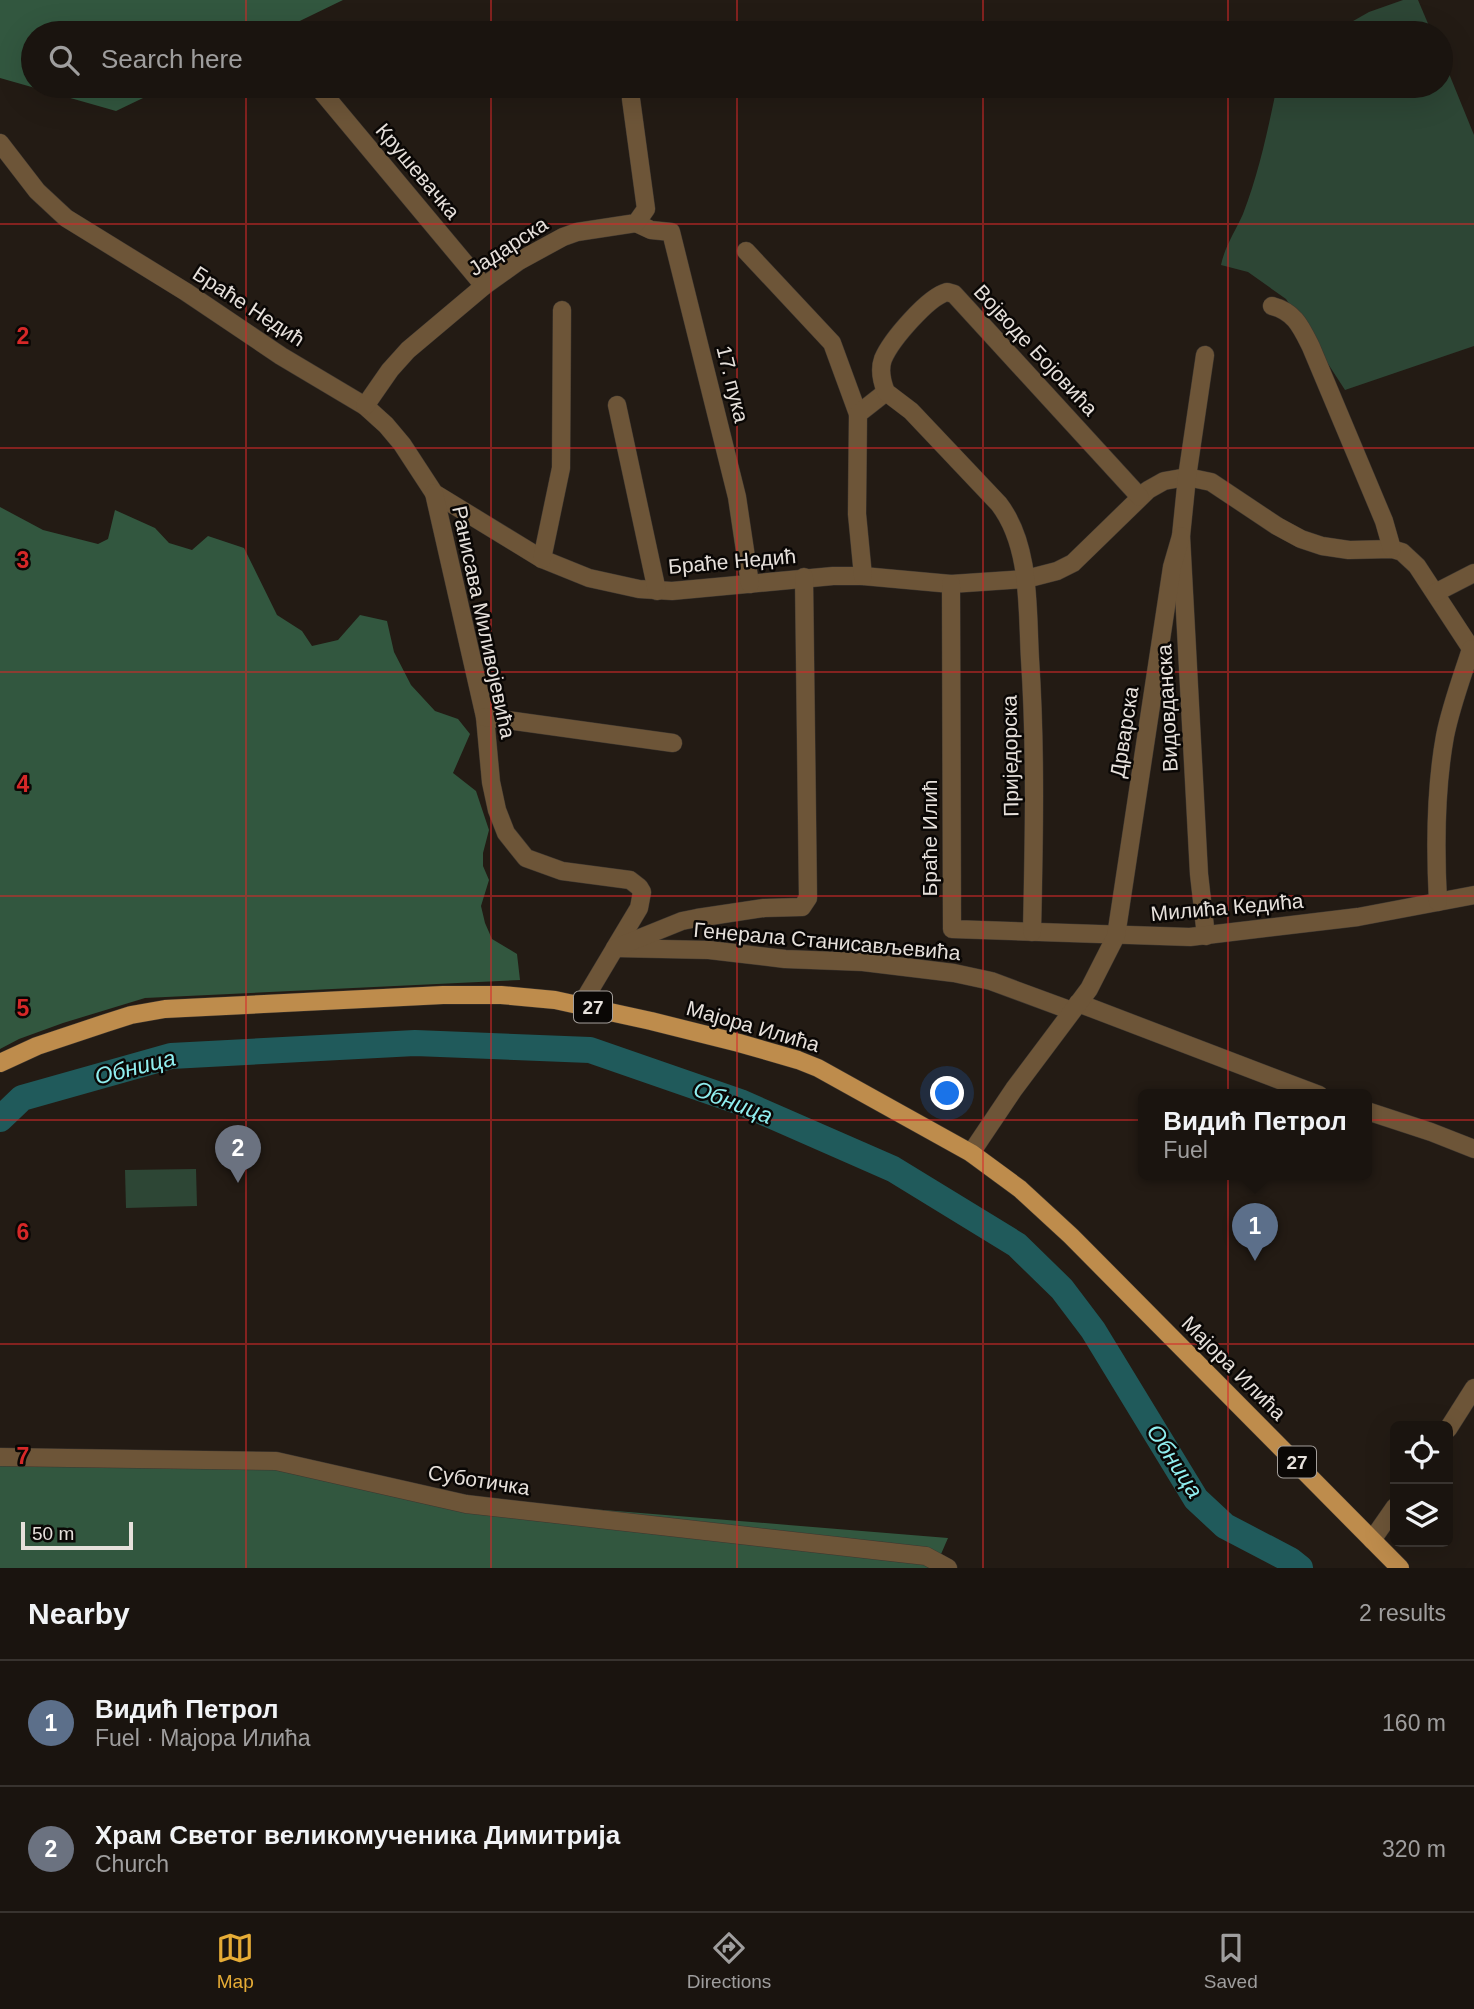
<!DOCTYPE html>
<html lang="en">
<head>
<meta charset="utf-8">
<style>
	body { margin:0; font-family:Helvetica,sans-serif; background:#27211d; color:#f1f3f6 }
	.controls { position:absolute; right:21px; bottom:21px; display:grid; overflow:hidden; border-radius:10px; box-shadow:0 7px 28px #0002 }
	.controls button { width:63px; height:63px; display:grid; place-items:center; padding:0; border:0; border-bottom:2px solid #38332f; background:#1a140f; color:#f1f3f6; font:35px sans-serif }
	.scale { position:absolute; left:21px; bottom:18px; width:112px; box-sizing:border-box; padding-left:7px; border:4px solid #e6e0db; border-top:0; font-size:19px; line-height:24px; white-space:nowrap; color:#e6e0db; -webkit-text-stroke:5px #0a0705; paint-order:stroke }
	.you { position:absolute; left:948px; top:1094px; width:24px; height:24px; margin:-18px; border:5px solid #fff; border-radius:50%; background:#1a73e8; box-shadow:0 0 0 10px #1a73e833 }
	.badge { display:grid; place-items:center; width:46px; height:46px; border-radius:50%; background:#e6ac36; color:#fff; font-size:23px; font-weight:700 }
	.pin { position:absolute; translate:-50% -58px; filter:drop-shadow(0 2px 4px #0008) }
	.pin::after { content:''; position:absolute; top:37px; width:24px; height:21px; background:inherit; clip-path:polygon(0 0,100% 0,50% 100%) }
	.popup { position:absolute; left:1138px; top:1089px; width:234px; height:91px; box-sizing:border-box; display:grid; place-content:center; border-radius:10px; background:#1a140f; filter:drop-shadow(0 2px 5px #0005); font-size:23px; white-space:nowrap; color:#9f9e9e }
	.popup b { font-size:26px; color:#f1f3f6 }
	.popup::after { content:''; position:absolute; left:50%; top:100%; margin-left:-14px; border:14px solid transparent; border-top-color:#1a140f }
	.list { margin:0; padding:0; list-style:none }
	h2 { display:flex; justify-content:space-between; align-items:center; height:91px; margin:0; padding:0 28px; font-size:30px }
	h2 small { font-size:23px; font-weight:400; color:#9f9e9e }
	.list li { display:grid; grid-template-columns:46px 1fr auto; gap:21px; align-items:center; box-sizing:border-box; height:126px; padding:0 28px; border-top:2px solid #38332f }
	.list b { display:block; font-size:26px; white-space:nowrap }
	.list p { margin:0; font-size:23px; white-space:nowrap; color:#9f9e9e }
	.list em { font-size:23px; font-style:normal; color:#9f9e9e }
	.icon { flex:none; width:38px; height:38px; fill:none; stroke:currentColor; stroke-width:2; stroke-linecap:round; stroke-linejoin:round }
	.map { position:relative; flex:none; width:1474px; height:1568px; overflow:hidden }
	.search { position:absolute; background:#1a140f; box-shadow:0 7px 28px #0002; left:21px; right:21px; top:21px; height:77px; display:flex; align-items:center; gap:18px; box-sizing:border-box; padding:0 24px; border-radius:38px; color:#9f9e9e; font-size:26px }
	.sheet { height:343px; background:#1a140f }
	nav { display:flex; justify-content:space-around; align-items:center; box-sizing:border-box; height:98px; border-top:2px solid #38332f; background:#1a140f; font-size:19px; color:#9f9e9e }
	nav a { display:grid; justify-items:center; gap:4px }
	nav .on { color:#e6ac36 }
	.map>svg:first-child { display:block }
	.green { fill:#2d4635 }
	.forest { fill:#32573f }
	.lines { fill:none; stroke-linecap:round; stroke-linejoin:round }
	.river { stroke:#205a5b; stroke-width:26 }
	.street-casing { stroke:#3e3730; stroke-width:19 }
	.primary-casing { stroke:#3e3730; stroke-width:19 }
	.street { stroke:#6d5538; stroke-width:18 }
	.primary { stroke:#be8c4c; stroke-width:18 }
	.grid { fill:none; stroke:#d62828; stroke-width:2; stroke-opacity:0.55 }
	.labels { text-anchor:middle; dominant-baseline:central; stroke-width:5; stroke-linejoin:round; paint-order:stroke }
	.shield { fill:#0a0705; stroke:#a49f9b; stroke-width:2 }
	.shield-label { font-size:19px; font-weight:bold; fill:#e6e0db }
	.street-label { font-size:21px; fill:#e6e0db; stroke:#0a0705 }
	.water-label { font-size:23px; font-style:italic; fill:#90eeef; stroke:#0a0705 }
	.grid-label { font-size:23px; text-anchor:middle; font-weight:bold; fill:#d62828; stroke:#0a0705; stroke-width:5; stroke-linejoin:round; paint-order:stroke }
</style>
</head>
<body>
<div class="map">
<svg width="1474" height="1568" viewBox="0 0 1474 1568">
	<rect width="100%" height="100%" fill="#231b14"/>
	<!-- green -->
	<g class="green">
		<polygon points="1403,0 1418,0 1432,33 1332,33 1369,12"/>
		<path d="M1441,54L1474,135V346L1345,390L1286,299L1248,272L1221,265C1225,246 1235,232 1243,214C1259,173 1268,129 1277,86H1441Z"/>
		<polygon points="196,1169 197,1206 126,1208 125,1170"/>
	</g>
	<!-- forest -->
	<g class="forest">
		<polygon points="0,0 343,0 275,33 33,33 33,86 168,86 116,111 0,78"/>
		<polygon points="0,507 43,530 98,544 108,539 115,510 155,528 169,543 192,550 208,536 244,548 277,615 302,631 312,646 338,640 360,615 387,621 394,652 411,685 435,711 458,719 470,734 453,773 476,791 489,830 483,853 483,866 489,880 481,906 485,923 492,939 517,954 520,980 145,998 63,1023 19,1039 0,1049"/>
		<polygon points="0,1448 278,1455 469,1499 948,1538 935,1568 0,1568"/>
	</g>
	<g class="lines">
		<!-- river -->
		<polyline class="river" points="0,1119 22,1098 171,1056 415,1043 590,1050 740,1102 893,1169 1017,1245 1062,1289 1093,1330 1196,1499 1225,1526 1290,1560 1300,1568"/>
		<!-- street casing -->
		<g class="street-casing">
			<g id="street">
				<polyline points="317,86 484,286"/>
				<polyline points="0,143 37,191 66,218 186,292 281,356 365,406 386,425 402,444 434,493 542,559 589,578 639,589 672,591 833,576 863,576 951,584 1026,579 1057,571 1073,563 1148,490 1164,481 1187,477 1211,482 1277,526 1301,539 1322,546 1349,550 1392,549 1402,552 1417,566 1474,653"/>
				<polyline points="636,223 651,230 671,232 737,497 750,584"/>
				<polyline points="746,251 832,343 858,414"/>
				<path d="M1272,306C1295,312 1301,327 1311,347L1384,521L1392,549"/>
				<polyline points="1205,355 1187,477 1181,536 1199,874 1206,936"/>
				<polyline points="617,405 657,591"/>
				<polyline points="365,406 390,370 408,350 484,286 519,261 563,237 577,232 636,223 646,209 631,99"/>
				<polyline points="434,493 485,717 491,782 497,810 506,833 526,858 562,871 630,880 639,887 642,892 639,908 615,948 709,950 785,959 863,962 954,973 991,981 1072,1011"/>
				<polyline points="542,559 561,468 562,310"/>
				<polyline points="863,576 857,514 858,414 886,392"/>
				<polyline points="951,584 952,929 1190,937 1358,917 1474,895"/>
				<polyline points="1435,593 1474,573"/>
				<polyline points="485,717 673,743"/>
				<path d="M1438,902C1435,846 1435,791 1445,736C1451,706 1462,677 1471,649"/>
				<path d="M1032,932C1034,841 1036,750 1030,659C1027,608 1031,546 999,504L911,411L886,392C882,382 879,370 883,359C891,340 928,297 947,292L954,294L1140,497"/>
				<polyline points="1078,1003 1319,1095"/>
				<polyline points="581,1005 615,948 682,921 697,918 764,908 802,907 808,898 804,577"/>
				<polyline points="1367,1111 1431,1132 1474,1149"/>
				<polyline points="971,1153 1014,1089 1089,989 1116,936 1172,567 1181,536"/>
				<polyline points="1448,1429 1474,1388"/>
				<polyline points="0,1457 276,1461 466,1504 926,1556 948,1568"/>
				<polyline points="1372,1540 1395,1507"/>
			</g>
		</g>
		<!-- primary casing -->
		<g class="primary-casing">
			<polyline id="primary" points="0,1063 37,1046 106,1023 131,1015 165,1009 443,995 501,995 555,1000 651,1021 739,1043 798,1060 818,1068 971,1153 1020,1189 1071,1236 1400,1568"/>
		</g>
		<!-- street -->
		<use href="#street" class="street"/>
		<!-- primary -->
		<use href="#primary" class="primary"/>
	</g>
	<!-- grid -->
	<path class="grid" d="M246,0V33M491,0V33M737,0V33M983,0V33M1228,0V33M246,86V1568M491,86V1568M737,86V1568M983,86V1568M1228,86V1568M0,224H1474M0,448H1474M0,672H1474M0,896H1474M0,1120H1474M0,1344H1474"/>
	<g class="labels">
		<!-- shield labels -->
		<g class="shield">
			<rect x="574" y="991.5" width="38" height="31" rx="5"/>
			<rect x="1278" y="1446.5" width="38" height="31" rx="5"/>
		</g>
		<g class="shield-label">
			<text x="593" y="1007">27</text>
			<text x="1297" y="1462">27</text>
		</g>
		<!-- street labels -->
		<g class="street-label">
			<text transform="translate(418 171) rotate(50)">Крушевачка</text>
			<text transform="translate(508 246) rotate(-33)">Јадарска</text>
			<text transform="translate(249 306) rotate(33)">Браће Недић</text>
			<text transform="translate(1036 350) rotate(47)">Војводе Бојовића</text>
			<text transform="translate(733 384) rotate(76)">17. пука</text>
			<text transform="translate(732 561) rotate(-5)">Браће Недић</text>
			<text transform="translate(484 622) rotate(78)">Ранисава Миливојевића</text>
			<text transform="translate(1167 708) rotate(-93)">Видовданска</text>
			<text transform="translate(1124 732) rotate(-81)">Дрварска</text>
			<text transform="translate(1010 756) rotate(-91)">Приједорска</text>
			<text transform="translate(929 838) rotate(-90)">Браће Илић</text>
			<text transform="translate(1227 907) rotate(-5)">Милића Кедића</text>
			<text transform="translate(827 941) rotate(5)">Генерала Станисављевића</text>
			<text transform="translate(753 1026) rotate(16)">Мајора Илића</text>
			<text transform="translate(1234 1368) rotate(45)">Мајора Илића</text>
			<text transform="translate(479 1480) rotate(9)">Суботичка</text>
		</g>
		<!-- water labels -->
		<g class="water-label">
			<text transform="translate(135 1067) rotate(-14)">Обница</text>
			<text transform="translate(733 1102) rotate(21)">Обница</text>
			<text transform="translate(1175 1461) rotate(57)">Обница</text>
		</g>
	</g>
	<g class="grid-label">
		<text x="23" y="344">2</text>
		<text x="23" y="568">3</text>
		<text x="23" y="792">4</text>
		<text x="23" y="1016">5</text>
		<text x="23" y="1240">6</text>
		<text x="23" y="1464">7</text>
	</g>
</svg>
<div class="controls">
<button><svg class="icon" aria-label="locate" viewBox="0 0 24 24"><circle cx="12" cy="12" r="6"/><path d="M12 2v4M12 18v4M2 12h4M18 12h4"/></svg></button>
<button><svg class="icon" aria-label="layers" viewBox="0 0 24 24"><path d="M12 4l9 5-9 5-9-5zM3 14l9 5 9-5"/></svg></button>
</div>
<div class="scale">50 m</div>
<div class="you"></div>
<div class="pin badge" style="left:1255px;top:1261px;background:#5c6f8a">1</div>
<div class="popup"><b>Видић Петрол</b>Fuel</div>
<div class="pin badge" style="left:238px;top:1183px;background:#6b7280">2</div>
<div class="search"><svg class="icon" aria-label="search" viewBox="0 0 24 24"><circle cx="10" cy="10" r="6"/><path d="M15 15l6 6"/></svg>Search here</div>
</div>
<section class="sheet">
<h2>Nearby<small>2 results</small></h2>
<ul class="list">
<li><span class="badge" style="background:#5c6f8a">1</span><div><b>Видић Петрол</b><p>Fuel · Мајора Илића</p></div><em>160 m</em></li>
<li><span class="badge" style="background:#6b7280">2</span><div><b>Храм Светог великомученика Димитрија</b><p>Church</p></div><em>320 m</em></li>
</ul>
</section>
<nav>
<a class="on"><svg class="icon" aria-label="map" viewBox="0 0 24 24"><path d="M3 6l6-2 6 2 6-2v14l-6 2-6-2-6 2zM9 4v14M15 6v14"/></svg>Map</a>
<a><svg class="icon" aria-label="directions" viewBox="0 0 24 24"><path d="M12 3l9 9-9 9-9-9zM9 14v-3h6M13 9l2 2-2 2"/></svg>Directions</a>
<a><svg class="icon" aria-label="saved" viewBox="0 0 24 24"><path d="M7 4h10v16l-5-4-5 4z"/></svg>Saved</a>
</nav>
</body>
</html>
